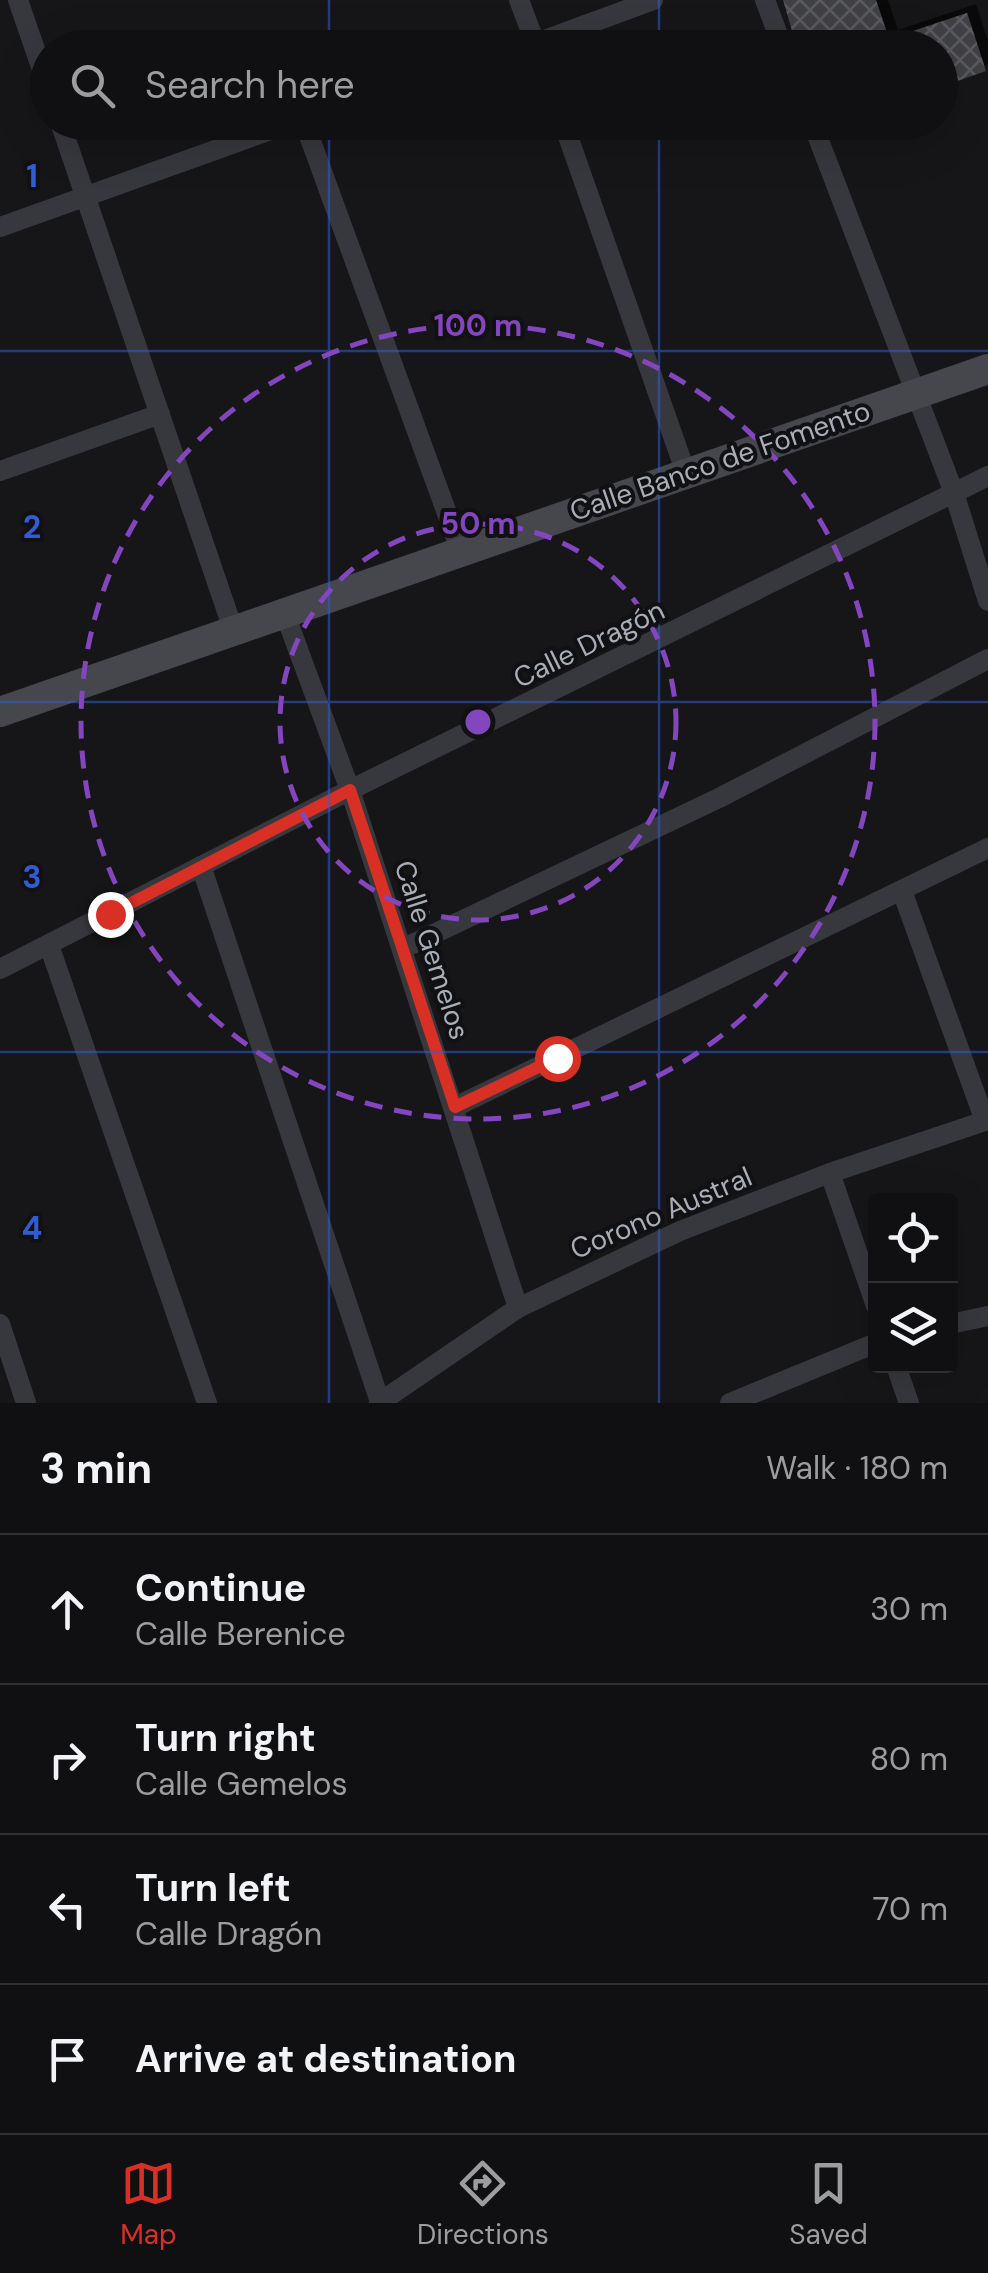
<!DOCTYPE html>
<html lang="en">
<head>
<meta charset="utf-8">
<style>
	body { margin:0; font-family:"DM Sans",sans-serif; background:#1e1e20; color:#f1f3f6 }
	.controls { position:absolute; right:30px; bottom:30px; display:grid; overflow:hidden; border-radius:10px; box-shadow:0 10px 40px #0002 }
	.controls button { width:90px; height:90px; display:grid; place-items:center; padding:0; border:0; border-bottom:2px solid #303032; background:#101012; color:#f1f3f6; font:50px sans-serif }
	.stop { position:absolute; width:30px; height:30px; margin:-22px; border:8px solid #d93025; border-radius:50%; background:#fff }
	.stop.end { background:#d93025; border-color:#fff; box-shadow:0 2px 10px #0008 }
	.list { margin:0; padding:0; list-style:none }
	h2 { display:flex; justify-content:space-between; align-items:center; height:130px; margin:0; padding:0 40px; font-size:42px }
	h2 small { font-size:32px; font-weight:400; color:#9c9d9f }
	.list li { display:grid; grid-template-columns:65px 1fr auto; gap:30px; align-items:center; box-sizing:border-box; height:150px; padding:0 40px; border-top:2px solid #303032 }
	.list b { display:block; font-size:38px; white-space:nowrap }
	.list p { margin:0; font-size:32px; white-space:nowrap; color:#9c9d9f }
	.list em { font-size:32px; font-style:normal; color:#9c9d9f }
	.icon { flex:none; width:55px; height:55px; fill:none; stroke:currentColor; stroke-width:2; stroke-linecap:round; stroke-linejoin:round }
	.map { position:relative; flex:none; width:988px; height:1403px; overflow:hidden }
	.search { position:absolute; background:#101012; box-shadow:0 10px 40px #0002; left:30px; right:30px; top:30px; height:110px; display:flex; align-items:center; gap:25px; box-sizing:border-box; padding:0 35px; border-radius:55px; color:#9c9d9f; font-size:38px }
	.sheet { height:730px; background:#101012 }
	nav { display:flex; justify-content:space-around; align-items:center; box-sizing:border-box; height:140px; border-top:2px solid #303032; background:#101012; font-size:28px; color:#9c9d9f }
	nav a { display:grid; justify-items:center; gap:5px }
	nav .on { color:#d93025 }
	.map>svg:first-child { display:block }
	.building { fill:url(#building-cross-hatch); filter:url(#shadow) }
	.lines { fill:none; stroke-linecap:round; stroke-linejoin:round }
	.street { stroke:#37383d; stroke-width:20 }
	.secondary { stroke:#45474d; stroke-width:30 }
	.route { stroke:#d93025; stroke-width:12 }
	.grid { fill:none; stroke:#325cd3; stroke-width:2.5; stroke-opacity:0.55 }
	.ring { fill:none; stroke:#8446be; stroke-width:5; stroke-dasharray:18 12 }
	.labels { text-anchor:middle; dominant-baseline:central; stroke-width:8; stroke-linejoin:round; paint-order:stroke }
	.street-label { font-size:28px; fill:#a8adb8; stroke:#111113 }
	.grid-label { font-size:32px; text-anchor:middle; font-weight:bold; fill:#325cd3; stroke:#111113; stroke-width:8; stroke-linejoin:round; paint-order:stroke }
	.centre { fill:#8446be; stroke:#111113; stroke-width:5 }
	.ring-label { font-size:30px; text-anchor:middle; font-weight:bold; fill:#8446be; stroke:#111113; stroke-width:8; stroke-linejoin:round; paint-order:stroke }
</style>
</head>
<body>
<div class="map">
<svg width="988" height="1403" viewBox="0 0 988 1403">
	<defs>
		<pattern id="building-cross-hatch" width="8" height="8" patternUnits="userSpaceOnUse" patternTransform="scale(2.5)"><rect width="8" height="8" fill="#404145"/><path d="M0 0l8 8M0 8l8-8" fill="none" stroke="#595a5e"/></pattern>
		<filter id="shadow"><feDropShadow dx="9" dy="-9" stdDeviation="0" flood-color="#0009"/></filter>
	</defs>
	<rect width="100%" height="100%" fill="#161618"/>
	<!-- building -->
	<polygon class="building" points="783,0 876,0 889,39 967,13 986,71 940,87 940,48 797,48"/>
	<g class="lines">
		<!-- street -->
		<g class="street">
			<polyline points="18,0 48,87"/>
			<polyline points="519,0 537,48"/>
			<polyline points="765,0 783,48"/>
			<polyline points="523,48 653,0"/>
			<polyline points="60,122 234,632"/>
			<polyline points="304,122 460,549"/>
			<polyline points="563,122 687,476"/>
			<polyline points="812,122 954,493 988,601"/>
			<polyline points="0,227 293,122"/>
			<polyline points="0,471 160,414"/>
			<polyline points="285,614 350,790 518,1308"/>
			<polyline points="201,866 380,1402"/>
			<polyline points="902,891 985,1121"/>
			<polyline points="49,945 207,1403"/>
			<polyline points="402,949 719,798 988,659"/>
			<polyline points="0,969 350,790 988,476"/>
			<polyline points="455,1107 988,848"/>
			<polyline points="830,1173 876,1306"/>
			<polyline points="0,1324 26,1403"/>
			<polyline points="950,1324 988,1316"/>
			<polyline points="896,1366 909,1403"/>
			<polyline points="379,1403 518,1308 680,1231 830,1173 988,1120"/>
			<polyline points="730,1403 876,1343"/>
		</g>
		<!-- secondary -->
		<polyline class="secondary" points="0,712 988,369"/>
	</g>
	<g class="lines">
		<!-- route -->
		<polyline class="route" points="110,914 350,790 455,1107 557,1058"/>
	</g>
	<!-- grid -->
	<path class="grid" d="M329,0V48M659,0V48M329,122V1403M659,122V1403M0,351H988M0,702H988M0,1052H988"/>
	<!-- distance rings -->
	<g class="ring">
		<circle cx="478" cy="722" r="198"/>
		<circle cx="478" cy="722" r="397"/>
	</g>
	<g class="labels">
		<!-- street labels -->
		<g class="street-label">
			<text transform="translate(720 461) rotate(-19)">Calle Banco de Fomento</text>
			<text transform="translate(589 644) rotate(-26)">Calle Dragón</text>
			<text transform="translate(432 950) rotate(72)">Calle Gemelos</text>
			<text transform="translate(661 1213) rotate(-23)">Corono Austral</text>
		</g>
	</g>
	<g class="grid-label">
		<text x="32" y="187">1</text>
		<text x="32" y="538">2</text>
		<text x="32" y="888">3</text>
		<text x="32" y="1239">4</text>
	</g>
	<circle cx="478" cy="722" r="15" class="centre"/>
	<g class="ring-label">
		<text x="478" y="336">100 m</text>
		<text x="478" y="534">50 m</text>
	</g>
</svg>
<div class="controls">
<button><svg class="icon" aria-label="locate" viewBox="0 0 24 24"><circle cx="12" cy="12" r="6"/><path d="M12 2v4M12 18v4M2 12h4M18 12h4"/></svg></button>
<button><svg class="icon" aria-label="layers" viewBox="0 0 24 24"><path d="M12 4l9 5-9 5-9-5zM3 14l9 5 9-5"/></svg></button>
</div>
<div class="stop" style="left:557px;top:1058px"></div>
<div class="stop end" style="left:110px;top:914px"></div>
<div class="search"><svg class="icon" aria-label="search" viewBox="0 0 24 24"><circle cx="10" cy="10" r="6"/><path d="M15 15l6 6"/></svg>Search here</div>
</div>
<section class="sheet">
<h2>3 min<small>Walk · 180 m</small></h2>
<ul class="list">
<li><svg class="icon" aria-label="ahead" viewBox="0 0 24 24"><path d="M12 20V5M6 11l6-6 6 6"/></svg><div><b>Continue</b><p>Calle Berenice</p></div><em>30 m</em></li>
<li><svg class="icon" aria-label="right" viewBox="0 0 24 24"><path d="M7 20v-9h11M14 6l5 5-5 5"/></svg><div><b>Turn right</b><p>Calle Gemelos</p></div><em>80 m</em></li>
<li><svg class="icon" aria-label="left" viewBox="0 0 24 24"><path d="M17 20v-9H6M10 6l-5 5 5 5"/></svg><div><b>Turn left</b><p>Calle Dragón</p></div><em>70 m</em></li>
<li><svg class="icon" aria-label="arrive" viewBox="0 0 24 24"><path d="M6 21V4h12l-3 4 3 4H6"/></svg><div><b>Arrive at destination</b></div></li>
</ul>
</section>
<nav>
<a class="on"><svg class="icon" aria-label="map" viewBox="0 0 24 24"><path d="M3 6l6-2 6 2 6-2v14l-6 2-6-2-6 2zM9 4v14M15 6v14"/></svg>Map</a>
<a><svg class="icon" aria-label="directions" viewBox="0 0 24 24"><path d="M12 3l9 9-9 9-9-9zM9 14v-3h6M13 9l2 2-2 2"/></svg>Directions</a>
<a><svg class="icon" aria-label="saved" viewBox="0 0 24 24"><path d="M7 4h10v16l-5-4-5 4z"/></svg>Saved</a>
</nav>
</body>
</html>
